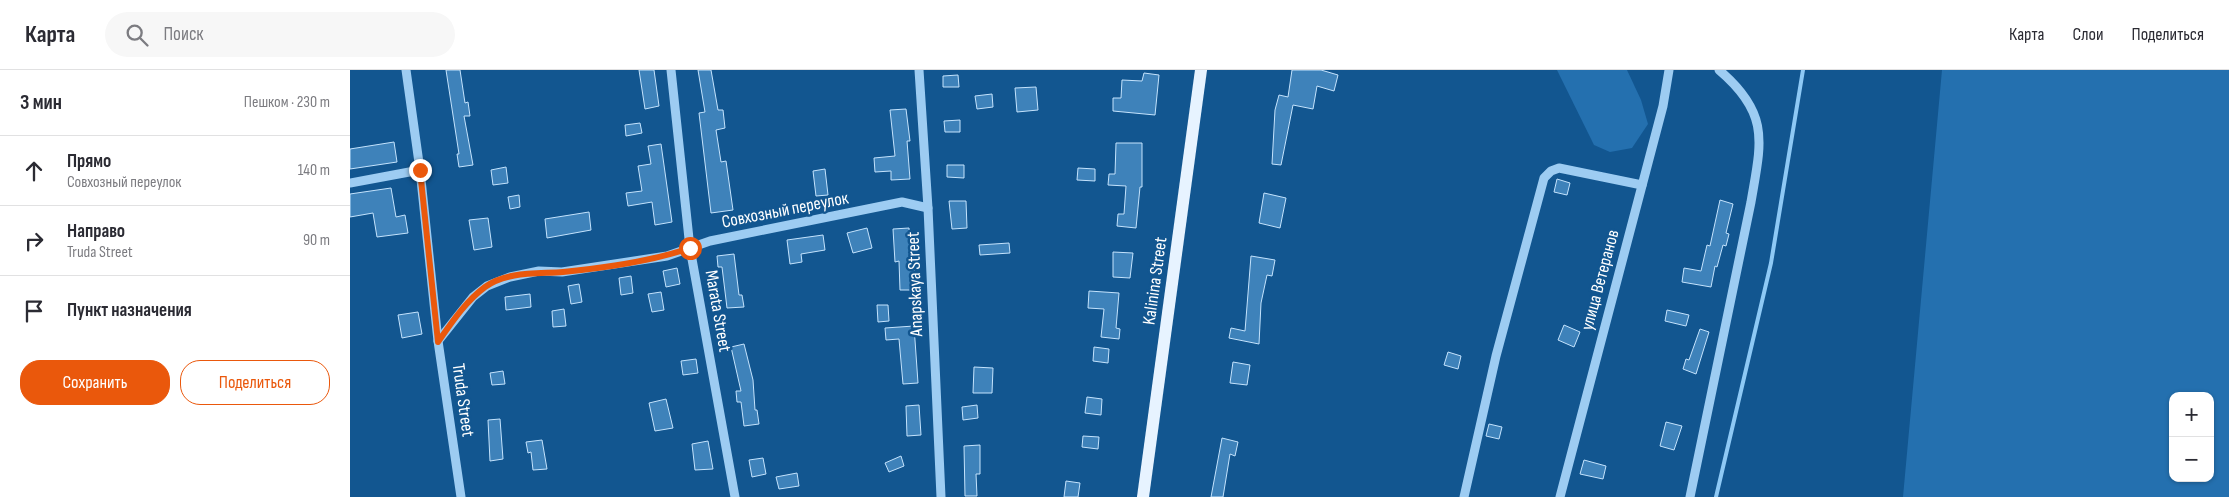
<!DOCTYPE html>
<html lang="ru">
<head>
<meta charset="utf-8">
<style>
	body { margin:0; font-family:"Sofia Sans Condensed",sans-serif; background:#f7f7f7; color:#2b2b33 }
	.controls { position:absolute; right:15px; bottom:15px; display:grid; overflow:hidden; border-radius:10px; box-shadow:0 1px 4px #0004 }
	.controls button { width:45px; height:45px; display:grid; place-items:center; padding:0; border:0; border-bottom:1px solid #e1e1e2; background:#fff; color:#2b2b33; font:25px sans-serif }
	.stop { position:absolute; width:15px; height:15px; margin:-11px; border:4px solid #ea580c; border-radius:50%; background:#fff }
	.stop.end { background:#ea580c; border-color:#fff; box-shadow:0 1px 5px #0008 }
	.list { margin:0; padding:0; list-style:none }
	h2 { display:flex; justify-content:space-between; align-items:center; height:65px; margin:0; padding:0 20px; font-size:21px }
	h2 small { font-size:16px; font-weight:400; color:#7c7c81 }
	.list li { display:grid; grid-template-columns:32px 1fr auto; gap:15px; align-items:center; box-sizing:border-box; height:70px; padding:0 20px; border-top:1px solid #e1e1e2 }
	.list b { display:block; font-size:19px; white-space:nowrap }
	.list p { margin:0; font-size:16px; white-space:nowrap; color:#7c7c81 }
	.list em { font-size:16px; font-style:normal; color:#7c7c81 }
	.actions { display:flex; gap:10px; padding:15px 20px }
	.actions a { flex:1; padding:11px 0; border:1px solid #ea580c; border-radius:20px; text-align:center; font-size:18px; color:#ea580c }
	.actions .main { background:#ea580c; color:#fff }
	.icon { flex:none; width:28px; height:28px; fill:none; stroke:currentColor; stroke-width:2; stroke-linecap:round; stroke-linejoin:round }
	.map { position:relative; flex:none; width:1879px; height:427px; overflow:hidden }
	header { display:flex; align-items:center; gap:30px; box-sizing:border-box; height:70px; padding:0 25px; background:#fff; border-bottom:1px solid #e1e1e2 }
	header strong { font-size:24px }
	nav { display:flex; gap:28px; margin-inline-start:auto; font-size:18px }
	.search { width:350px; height:45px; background:#f7f7f7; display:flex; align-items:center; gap:12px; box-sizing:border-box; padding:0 18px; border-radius:28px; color:#7c7c81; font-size:19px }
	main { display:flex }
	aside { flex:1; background:#fff }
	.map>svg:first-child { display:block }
	.green { fill:#2470af; fill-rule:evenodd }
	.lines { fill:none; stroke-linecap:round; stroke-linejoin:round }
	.stream { stroke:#8ec9f5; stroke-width:4 }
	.building { fill:#3e82ba; stroke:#c4e3fd }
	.minor { stroke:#9dccf2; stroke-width:9 }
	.major { stroke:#e7f3ff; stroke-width:12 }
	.route { stroke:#ea580c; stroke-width:6 }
	.labels { text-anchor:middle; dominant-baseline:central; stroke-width:5; stroke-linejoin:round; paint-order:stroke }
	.street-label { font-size:18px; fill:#fff; stroke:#125690 }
</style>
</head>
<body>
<header>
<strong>Карта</strong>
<div class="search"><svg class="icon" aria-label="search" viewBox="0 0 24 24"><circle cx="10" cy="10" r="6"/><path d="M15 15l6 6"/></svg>Поиск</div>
<nav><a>Карта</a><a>Слои</a><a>Поделиться</a></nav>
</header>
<main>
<aside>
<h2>3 мин<small>Пешком · 230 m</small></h2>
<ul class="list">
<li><svg class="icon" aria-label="ahead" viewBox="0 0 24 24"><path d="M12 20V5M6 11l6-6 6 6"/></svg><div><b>Прямо</b><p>Совхозный переулок</p></div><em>140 m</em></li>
<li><svg class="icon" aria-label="right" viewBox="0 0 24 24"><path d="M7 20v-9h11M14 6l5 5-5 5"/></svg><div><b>Направо</b><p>Truda Street</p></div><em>90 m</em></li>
<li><svg class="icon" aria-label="arrive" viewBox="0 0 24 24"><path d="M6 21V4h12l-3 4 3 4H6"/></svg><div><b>Пункт назначения</b></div></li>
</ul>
<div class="actions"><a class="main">Сохранить</a><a>Поделиться</a></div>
</aside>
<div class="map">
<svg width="1879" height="427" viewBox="0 0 1879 427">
	<rect width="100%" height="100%" fill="#125690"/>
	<!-- green -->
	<g class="green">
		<polygon points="1207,0 1277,0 1291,30 1298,54 1282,78 1260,82 1244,75"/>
		<path d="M1592,0H1879V427H1553ZM1823,326H1860V408H1823Z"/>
	</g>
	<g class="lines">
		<!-- stream -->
		<polyline class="stream" points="1366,427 1421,193 1453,0"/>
	</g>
	<!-- building -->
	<g class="building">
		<polygon points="96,0 110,0 115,33 118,32 120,46 114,46 123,95 109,97 107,84 109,84"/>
		<polygon points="289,0 304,0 309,36 295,39"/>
		<polygon points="348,0 361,0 368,40 373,40 375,58 366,60 371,92 376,91 383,140 361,143 349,43 355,42"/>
		<polygon points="942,0 971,0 988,5 984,21 967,16 963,39 943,35 931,95 922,94 925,40 929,25 938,27"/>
		<polygon points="794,3 809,5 805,45 763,41 763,28 771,28 772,10 792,11"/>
		<polygon points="608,5 609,17 593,17 593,6"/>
		<polygon points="686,17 688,40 667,42 665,18"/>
		<polygon points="642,24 643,37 627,39 625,26"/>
		<polygon points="556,39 560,71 557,71 560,109 541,110 541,101 525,102 524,88 545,86 540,40"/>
		<polygon points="610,50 610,62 595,62 594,51"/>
		<polygon points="290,53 292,63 276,66 275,55"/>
		<polygon points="44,72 47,92 0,99 0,79"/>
		<polygon points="766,73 792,73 792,117 790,117 786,158 767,156 768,144 774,144 776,116 758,115 759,104 765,104"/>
		<polygon points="311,74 322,152 305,155 302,132 278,136 276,123 292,121 288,96 301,94 298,76"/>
		<polygon points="597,95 614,95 614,108 597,107"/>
		<polygon points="156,97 158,113 143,115 141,100"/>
		<polygon points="728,98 745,99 745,111 727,110"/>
		<polygon points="475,99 478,125 466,126 463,101"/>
		<polygon points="1207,109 1220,113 1217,125 1204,122"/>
		<polygon points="41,118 46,147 55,145 58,163 27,167 23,143 0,147 0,124"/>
		<polygon points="914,123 936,128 930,158 909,153"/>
		<polygon points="169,125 170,137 160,139 158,127"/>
		<polygon points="1370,130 1383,134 1376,163 1379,164 1376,176 1373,175 1367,197 1365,196 1361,217 1332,212 1334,198 1351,201 1357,175 1360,176"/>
		<polygon points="599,131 616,131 617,158 602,159"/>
		<polygon points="239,142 241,160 197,168 195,149"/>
		<polygon points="138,148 142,177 124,180 119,150"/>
		<polygon points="517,158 522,178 503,183 497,163"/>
		<polygon points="559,158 561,189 564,189 564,220 550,220 549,191 545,192 543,159"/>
		<polygon points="473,165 475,180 451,184 452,192 440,194 437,170"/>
		<polygon points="659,173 660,183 630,185 629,175"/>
		<polygon points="763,182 783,183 780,208 763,207"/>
		<polygon points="384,184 389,225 392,225 394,237 377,238 372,197 368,197 367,186"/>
		<polygon points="901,186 925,190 922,206 917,205 911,233 909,274 879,268 881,258 895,261"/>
		<polygon points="327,198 330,214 316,217 313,201"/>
		<polygon points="281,206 283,223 271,225 269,208"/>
		<polygon points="229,214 232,232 221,234 218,216"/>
		<polygon points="739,221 769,223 766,258 770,259 769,269 751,267 754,239 738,238"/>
		<polygon points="311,222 314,240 302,242 298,224"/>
		<polygon points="180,224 181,237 156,240 155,227"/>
		<polygon points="527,235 538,235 539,251 528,252"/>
		<polygon points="214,239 216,256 203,257 202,241"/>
		<polygon points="1317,240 1339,245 1336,256 1315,251"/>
		<polygon points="68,242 72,264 52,268 48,245"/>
		<polygon points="1214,255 1230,262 1224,277 1208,270"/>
		<polygon points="564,256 568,313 553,314 549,269 536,270 535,258"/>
		<polygon points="1350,259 1359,262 1346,304 1333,299 1336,289 1339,290"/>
		<polygon points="394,274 403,310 405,340 407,340 409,354 394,356 391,332 387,332 386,321 391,321 381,277"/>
		<polygon points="744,277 759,279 758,293 743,291"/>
		<polygon points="1098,282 1111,286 1108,299 1094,295"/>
		<polygon points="346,289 348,303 333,305 331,291"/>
		<polygon points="883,292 900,295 897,315 880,313"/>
		<polygon points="624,297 643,298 642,323 623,323"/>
		<polygon points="153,301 155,314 142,315 140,303"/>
		<polygon points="737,327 752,329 751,345 735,343"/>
		<polygon points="316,329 323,358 305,361 299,333"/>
		<polygon points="569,335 571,365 557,366 556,336"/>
		<polygon points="627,335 628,348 613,350 612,337"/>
		<polygon points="150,349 153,389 140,391 138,350"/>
		<polygon points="1316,352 1332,356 1324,380 1310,376"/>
		<polygon points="1139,354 1152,357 1149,369 1136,366"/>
		<polygon points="733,366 749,367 748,379 732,377"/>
		<polygon points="872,368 888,372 885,386 880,384 873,427 861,427"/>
		<polygon points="192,370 197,399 183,400 181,382 178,383 176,372"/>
		<polygon points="358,371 363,399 345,400 342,374"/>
		<polygon points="630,375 630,404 626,404 627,426 615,426 614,376"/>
		<polygon points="551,386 554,396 539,402 535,393"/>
		<polygon points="413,388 416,404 402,407 399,390"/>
		<polygon points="1234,390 1256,396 1253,409 1230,404"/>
		<polygon points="447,403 449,416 429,419 426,407"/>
		<polygon points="716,411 730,413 728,427 714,427"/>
	</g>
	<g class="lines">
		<!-- minor -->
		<g class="minor">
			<polyline points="56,0 70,100 88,271 111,427"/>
			<polyline points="321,0 340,178 385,427"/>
			<polyline points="569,0 578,138 591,427"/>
			<polyline points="0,113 70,100"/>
			<polyline points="88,271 123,227 137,216 160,207 189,201 212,202 317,186 360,171 552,132 578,138"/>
			<polyline points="1114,427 1146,286 1194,108 1201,101 1209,98 1292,115"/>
			<polyline points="1210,427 1313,36 1319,0"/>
			<path d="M1340,427L1401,132C1411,73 1421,44 1369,0"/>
		</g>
		<!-- major -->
		<polyline class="major" points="793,427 851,0"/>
	</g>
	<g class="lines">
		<!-- route -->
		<path class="route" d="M70,100L88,272C102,252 116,231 135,217C157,201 188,204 213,202C254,198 302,191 340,178"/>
	</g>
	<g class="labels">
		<!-- street labels -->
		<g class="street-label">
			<text transform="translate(435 140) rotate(-11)">Совхозный переулок</text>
			<text transform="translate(1250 210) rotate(-75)">улица Ветеранов</text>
			<text transform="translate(805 211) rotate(-82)">Kalinina Street</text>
			<text transform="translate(565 214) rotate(-92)">Anapskaya Street</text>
			<text transform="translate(368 241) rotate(80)">Marata Street</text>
			<text transform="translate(113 330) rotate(82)">Truda Street</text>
		</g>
	</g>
</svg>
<div class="controls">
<button>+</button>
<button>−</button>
</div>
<div class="stop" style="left:340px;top:178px"></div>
<div class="stop end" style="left:70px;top:100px"></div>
</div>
</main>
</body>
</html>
